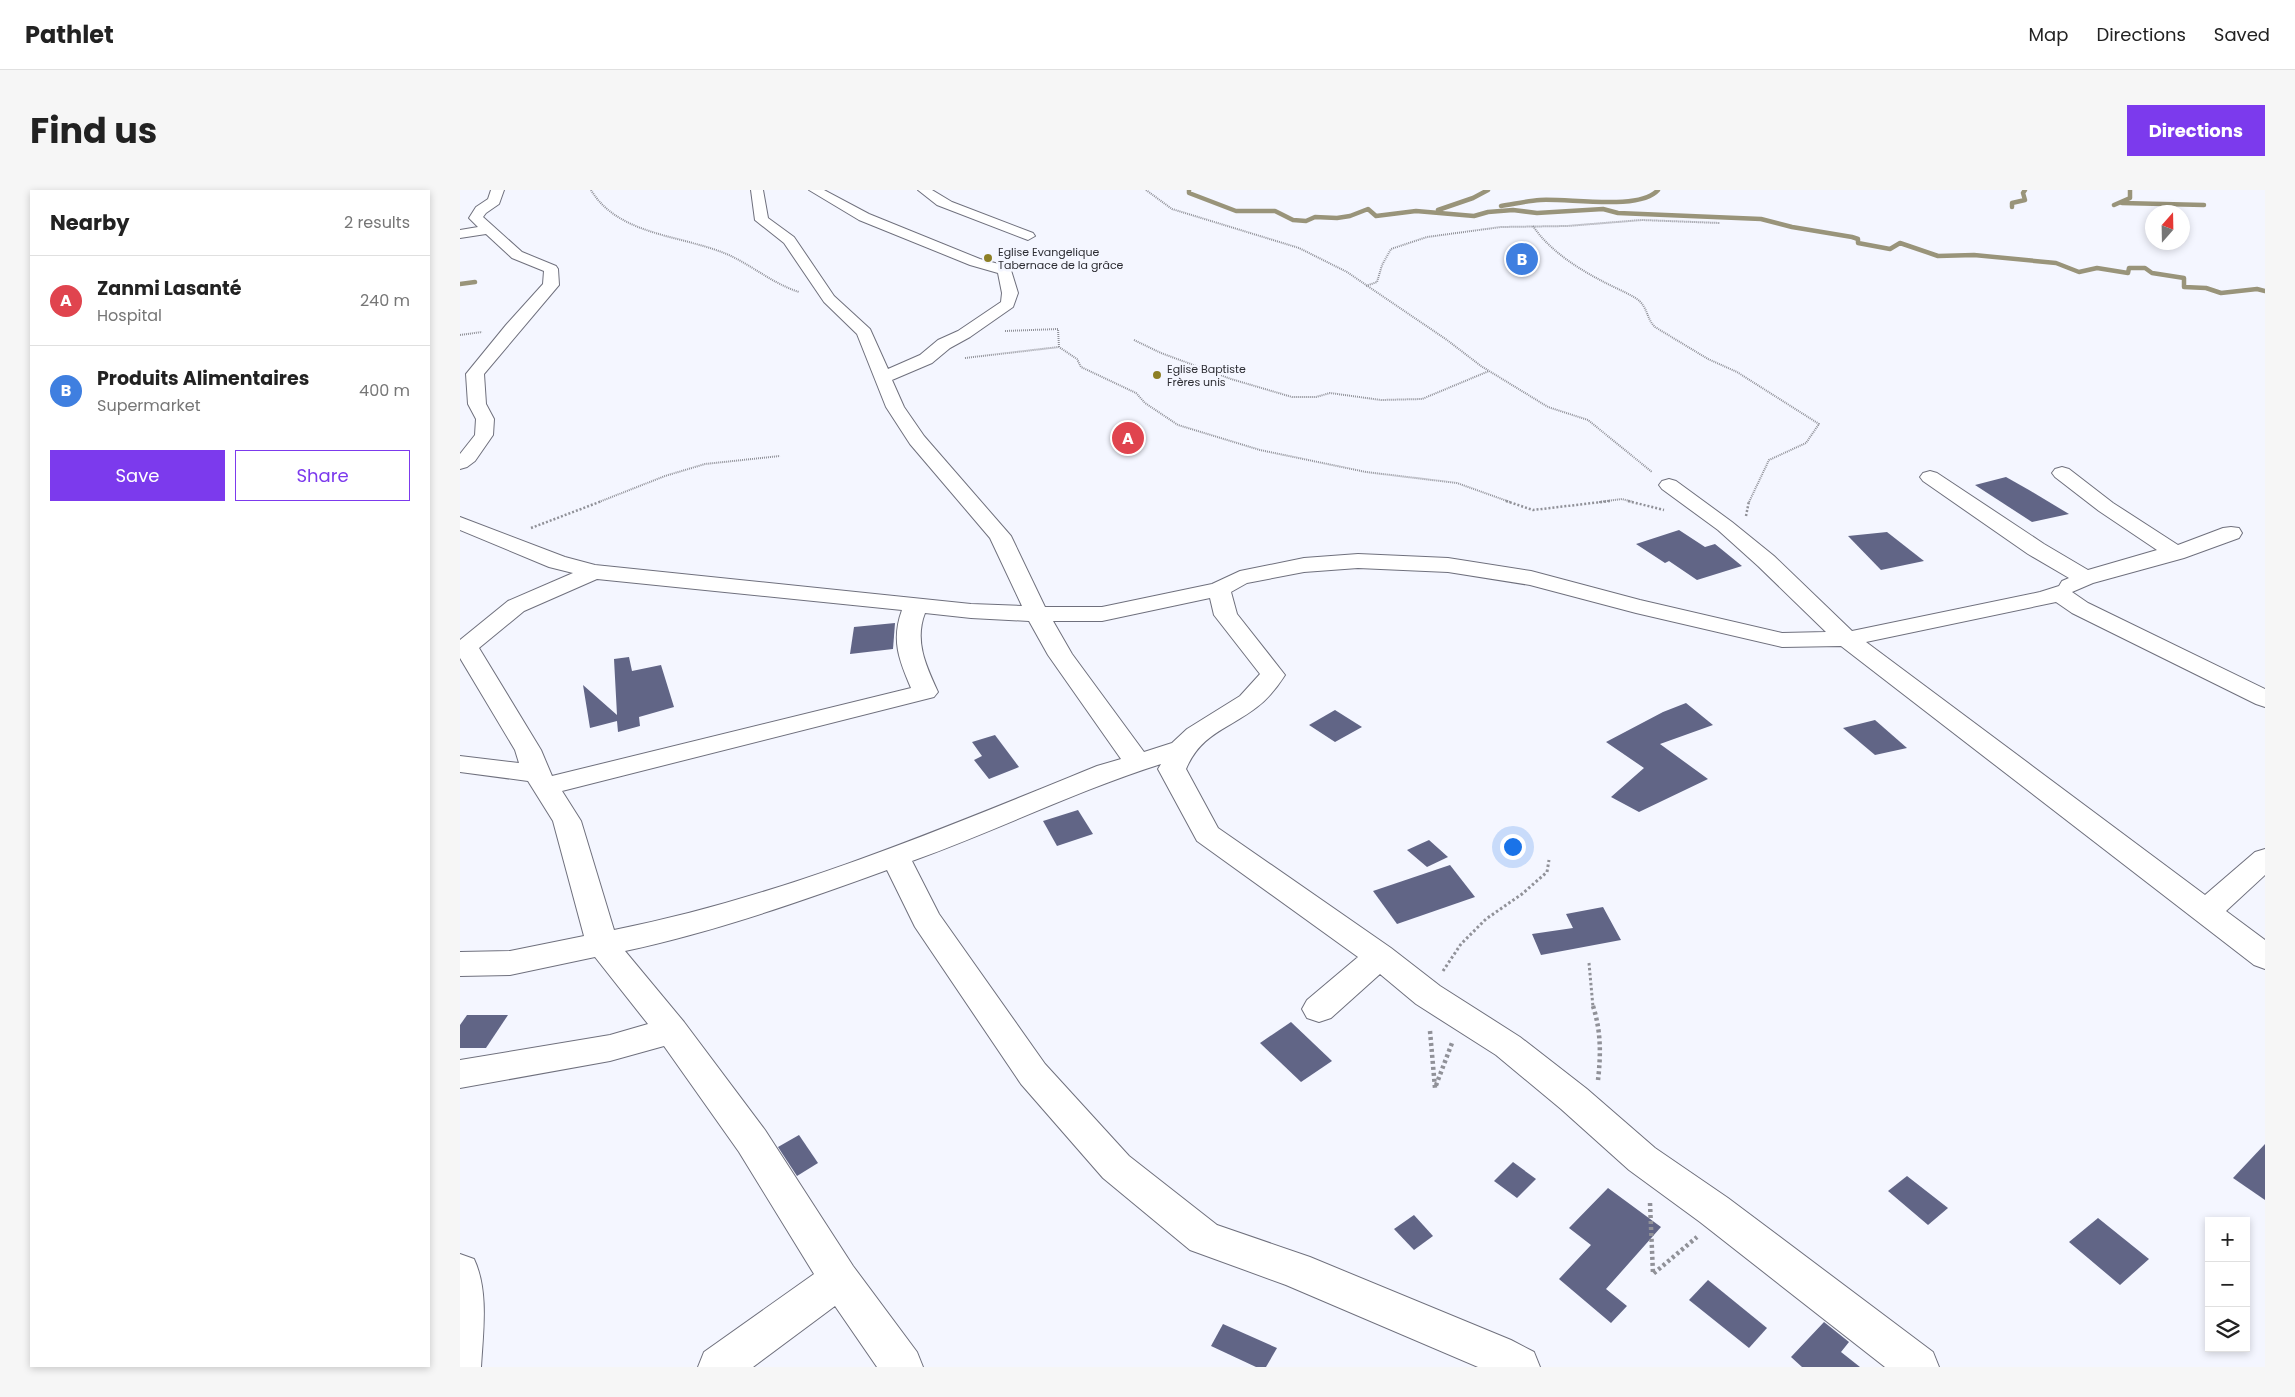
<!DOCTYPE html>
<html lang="en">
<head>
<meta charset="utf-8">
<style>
	body { margin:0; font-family:Poppins,sans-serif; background:#f6f6f6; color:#222 }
	.controls { position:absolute; right:15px; bottom:15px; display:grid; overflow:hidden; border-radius:0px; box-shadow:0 2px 8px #0003 }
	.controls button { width:45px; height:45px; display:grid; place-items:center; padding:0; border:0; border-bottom:1px solid #e0e0e0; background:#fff; color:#222; font:25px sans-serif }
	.compass { position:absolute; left:1685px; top:15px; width:45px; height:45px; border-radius:50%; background:#fff; box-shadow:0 2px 8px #0003; rotate:20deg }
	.you { position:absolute; left:1052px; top:656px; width:18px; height:18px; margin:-12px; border:4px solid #fff; border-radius:50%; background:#1a73e8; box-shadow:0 0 0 8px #1a73e833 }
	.badge { display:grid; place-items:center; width:32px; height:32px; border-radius:50%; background:#7c3aed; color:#fff; font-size:16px; font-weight:700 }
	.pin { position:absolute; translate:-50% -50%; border:2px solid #fff; box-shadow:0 1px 5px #0006 }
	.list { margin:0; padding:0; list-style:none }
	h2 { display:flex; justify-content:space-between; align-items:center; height:65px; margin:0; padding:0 20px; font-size:21px }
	h2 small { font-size:16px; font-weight:400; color:#767676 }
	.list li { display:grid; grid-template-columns:32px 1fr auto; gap:15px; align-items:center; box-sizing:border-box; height:90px; padding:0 20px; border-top:1px solid #e0e0e0 }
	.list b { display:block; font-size:19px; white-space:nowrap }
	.list p { margin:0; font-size:16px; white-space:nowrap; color:#767676 }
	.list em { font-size:16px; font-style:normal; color:#767676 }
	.actions { display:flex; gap:10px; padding:15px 20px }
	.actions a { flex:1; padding:11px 0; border:1px solid #7c3aed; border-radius:0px; text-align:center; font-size:18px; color:#7c3aed }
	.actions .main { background:#7c3aed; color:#fff }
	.icon { flex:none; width:28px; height:28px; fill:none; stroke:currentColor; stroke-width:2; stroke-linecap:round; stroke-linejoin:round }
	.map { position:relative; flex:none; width:1805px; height:1177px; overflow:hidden; border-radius:0px }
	header { display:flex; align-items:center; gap:30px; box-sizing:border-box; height:70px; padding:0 25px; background:#fff; border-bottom:1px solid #e0e0e0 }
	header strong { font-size:24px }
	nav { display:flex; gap:28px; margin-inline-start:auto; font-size:18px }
	.intro { display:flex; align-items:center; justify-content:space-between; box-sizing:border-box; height:120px; padding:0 30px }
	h1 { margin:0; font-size:35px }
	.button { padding:12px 22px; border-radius:0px; background:#7c3aed; color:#fff; font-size:18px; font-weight:700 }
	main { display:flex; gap:30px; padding:0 30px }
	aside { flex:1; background:#fff; border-radius:0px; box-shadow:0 2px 8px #0003 }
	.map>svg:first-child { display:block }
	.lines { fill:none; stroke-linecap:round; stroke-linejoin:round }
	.stream { stroke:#99947a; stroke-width:4.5 }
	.building { fill:#616586 }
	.minor-casing { stroke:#6f707d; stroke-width:2 }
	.path-far3 { stroke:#909198; stroke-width:2; stroke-dasharray:1 1; stroke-linecap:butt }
	.path-far2 { stroke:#909198; stroke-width:2.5; stroke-dasharray:2 2; stroke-linecap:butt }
	.path-far1 { stroke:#909198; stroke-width:3; stroke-dasharray:2.5 2.5; stroke-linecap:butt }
	.path { stroke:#909198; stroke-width:4.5; stroke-dasharray:3 3; stroke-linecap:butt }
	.minor { fill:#fff; fill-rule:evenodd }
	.poi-dot { fill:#8d7f25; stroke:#f4f6ff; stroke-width:2 }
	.labels { text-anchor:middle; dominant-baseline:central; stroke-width:5; stroke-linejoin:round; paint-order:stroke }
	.far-poi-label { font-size:11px; fill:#2d2d33; stroke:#f4f6ff; text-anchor:start }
</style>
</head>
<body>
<header>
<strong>Pathlet</strong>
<nav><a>Map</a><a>Directions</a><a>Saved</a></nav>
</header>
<div class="intro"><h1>Find us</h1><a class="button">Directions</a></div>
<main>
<aside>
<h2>Nearby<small>2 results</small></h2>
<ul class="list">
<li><span class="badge" style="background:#e0444e">A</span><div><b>Zanmi Lasanté</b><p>Hospital</p></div><em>240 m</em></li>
<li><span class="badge" style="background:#3f7fe0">B</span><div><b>Produits Alimentaires</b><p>Supermarket</p></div><em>400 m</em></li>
</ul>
<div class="actions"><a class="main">Save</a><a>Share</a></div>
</aside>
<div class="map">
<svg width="1805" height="1177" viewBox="0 0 1805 1177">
	<rect width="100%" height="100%" fill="#f4f6ff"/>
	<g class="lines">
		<!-- stream -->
		<g class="stream">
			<polyline points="729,0 729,3 776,21 815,21 833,30 846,31 855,27 877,28 890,26 908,19 916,26 956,21 1014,26 1028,22 1053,20 1077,23 1143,19 1158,23 1301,29 1332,37 1392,47 1398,49 1398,53 1430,59 1440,53 1478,66 1514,65 1596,73 1619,82 1637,78 1668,83 1669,78 1685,78 1692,83 1724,88 1724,97 1746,98 1761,103 1797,99 1805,101"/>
			<polyline points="1662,13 1744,15"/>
			<polyline points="1654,15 1670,8 1670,0"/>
			<path d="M1041,16C1054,14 1067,11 1080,10C1108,8 1180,21 1198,0"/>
			<polyline points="1552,17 1552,13 1565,10 1563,3 1565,0"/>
			<polyline points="978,20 1013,8 1028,0"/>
			<polyline points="0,94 15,92"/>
		</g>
	</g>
	<!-- building -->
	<g class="building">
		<polygon points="1546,287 1569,300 1609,324 1572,332 1515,295"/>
		<polygon points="1219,340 1245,357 1255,354 1282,376 1237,390 1209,371 1205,373 1176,354"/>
		<polygon points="1427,342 1464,371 1421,380 1388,346"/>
		<polygon points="435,433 433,459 390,464 394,437"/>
		<polygon points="169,467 172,481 201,475 214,517 179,527 180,536 158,542 157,531 130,538 123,495 157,525 154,469"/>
		<polygon points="1226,513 1253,535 1200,554 1248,589 1179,622 1151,607 1184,578 1146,552 1203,522"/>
		<polygon points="875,520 902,537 875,552 849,535"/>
		<polygon points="1415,530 1447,558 1415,565 1383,538"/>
		<polygon points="535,545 559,577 529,589 514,570 522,566 512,552"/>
		<polygon points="618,620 633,644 597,656 583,631"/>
		<polygon points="969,650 988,667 967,677 947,660"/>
		<polygon points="990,675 1015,707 937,734 913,701"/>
		<polygon points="1143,717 1161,750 1081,765 1072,744 1113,738 1106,724"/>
		<polygon points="7,825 48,825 26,858 0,858 0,835"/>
		<polygon points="831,832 872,871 841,892 800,853"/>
		<polygon points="339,945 358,973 337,986 318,957"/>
		<polygon points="1805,954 1805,1010 1773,988"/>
		<polygon points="1053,972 1076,989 1057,1008 1034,991"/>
		<polygon points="1447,986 1488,1018 1468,1035 1428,1001"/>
		<polygon points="1148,998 1201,1037 1146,1099 1167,1116 1151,1133 1099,1089 1131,1055 1109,1038"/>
		<polygon points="954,1025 973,1046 954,1060 934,1039"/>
		<polygon points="1638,1028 1689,1069 1660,1095 1609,1052"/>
		<polygon points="1248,1090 1307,1138 1289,1158 1229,1110"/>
		<polygon points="1364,1132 1389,1152 1381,1162 1400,1177 1342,1177 1331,1167"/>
		<polygon points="763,1134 817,1158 806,1177 796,1177 751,1156"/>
	</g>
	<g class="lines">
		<!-- minor casing -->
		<g class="minor-casing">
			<g id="minor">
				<polygon points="31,0 44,0 39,14 26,23 23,27 62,62 96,76 98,79 99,95 24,184 26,214 34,229 33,245 15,271 7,277 0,279 0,264 15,245 16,229 8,214 6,184 46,135 83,94 84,81 52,68 26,44 0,48 0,40 18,37 9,28 16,17 28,9"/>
				<path d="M291,0H303L308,28L334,47L374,106L410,139L428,179L460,165L478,150L498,141L541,112L542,103L538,83L510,75L399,30L349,0H364L409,24L520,69L550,77L558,103L553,117L510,147L490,158L472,173L432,190L444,217L464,246L551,346L585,417H642L752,394L780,381L844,368L898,364L988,368L1071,381L1180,410L1322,443L1366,442L1298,376L1258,340L1202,299L1199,295L1202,291L1209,289L1216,291L1272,332L1314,366L1392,441L1580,402L1599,396L1602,391L1609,388L1568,364L1463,291L1460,287L1463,283L1470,281L1477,283L1584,354L1628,380L1697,360L1639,321L1595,287L1592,283L1595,279L1602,277L1609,279L1653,313L1718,355L1763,338L1771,337L1779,338L1782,343L1779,348L1724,368L1633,393L1612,402L1628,413L1805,499V517L1796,514L1612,423L1596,412L1406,452L1745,705L1795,662L1805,659V685L1766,721L1805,750V779L1794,775L1381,456L1322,457L1176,423L1070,395L988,382L898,378L844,382L787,393L771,402L777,424L825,485C818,496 808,509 797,517C769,539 741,543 726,579L758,638L931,758L980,796L1060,847L1127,899L1195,958L1268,1008L1473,1162L1479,1177H1425L1240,1032L1169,980L1101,919L1036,865L956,814L920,784L871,828L859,832L847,828L842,819L847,810L898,767L737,651L698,579L701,574C616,601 536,641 452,671L479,724L585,874L669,966L757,1035L850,1067L1051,1150L1074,1162L1080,1177H1018L826,1095L730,1060L643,988L561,894L455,737L427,680C342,711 254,742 165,761L224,832L305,940L393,1076L457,1162L463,1177H417L375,1116L293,1177H238L244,1162L354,1084L279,962L204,856L150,871L0,898V870L150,845L188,834L135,767L50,785L0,786V762L50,761L124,746L93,631L68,591L0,582V566L59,573L55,560L0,468V450L48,411L113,383L89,377L0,340V327L105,367L135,375L511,414L562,416L530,348L450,254L426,217L397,144L364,112L324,53L295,30ZM137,389L442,420C431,450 439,470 451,498L92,586L81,560L19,458L64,421ZM750,408L754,425L800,484L780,506L727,539L712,553L684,562L612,464L593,431H642ZM465,423L511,428L569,431L588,465L661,569L637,576C480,640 321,707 154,740L121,631L102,601L474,507L478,502C466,476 454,451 465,423Z"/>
				<polygon points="458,0 472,0 492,12 573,43 575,46 568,50 477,15"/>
				<path d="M0,1064L14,1069C29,1101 23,1142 21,1177H0Z"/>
			</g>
		</g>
		<!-- path-far3 -->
		<g class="path-far3">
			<path d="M131,0C159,47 226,45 271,66C294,77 314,94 339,102"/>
			<polyline points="686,0 712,19 839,58 887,82 987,150 1021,176 1088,217 1128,230 1192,282"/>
			<path d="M1073,36C1089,60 1117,78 1142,91C1153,97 1166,102 1177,109C1188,117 1186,128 1195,137L1248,169L1277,182L1359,234L1346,253L1309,270L1289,312"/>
			<polyline points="906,96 917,92 922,75 931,59 967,47 1041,37 1107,36 1182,30 1260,33"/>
			<polyline points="545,141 598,139 599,157"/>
			<polyline points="0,145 22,142"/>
			<polyline points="674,150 701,163 771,189 832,207 856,207 870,203 921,210 962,209 1029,181"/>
			<polyline points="505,168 599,157 617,169 621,177 676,203 685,213 718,235 800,260 906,282 997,293 1050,312"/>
			<polyline points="139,312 205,286 245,274 320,266"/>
			<polyline points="1139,312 1162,309 1173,312"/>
		</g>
		<!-- path-far2 -->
		<g class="path-far2">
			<polyline points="1046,311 1073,320 1150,311"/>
			<polyline points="1168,311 1204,320"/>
			<polyline points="1286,326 1289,311"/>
			<polyline points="71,338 142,311"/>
		</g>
		<!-- path-far1 -->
		<g class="path-far1">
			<polyline points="1129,773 1133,817"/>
			<polyline points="983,781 1001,754 1026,729 1062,704 1087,682 1089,670"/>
		</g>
		<!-- path -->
		<g class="path">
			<path d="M1133,816C1141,841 1141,864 1138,890"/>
			<polyline points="970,841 975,898 992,853"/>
			<polyline points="1190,1013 1193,1084 1237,1047"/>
		</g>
		<!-- minor -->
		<use href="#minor" class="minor"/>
	</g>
	<!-- markers -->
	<g class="poi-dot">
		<circle cx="528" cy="68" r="5"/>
		<circle cx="697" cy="185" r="5"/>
	</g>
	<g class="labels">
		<!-- far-poi labels -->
		<g class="far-poi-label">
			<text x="538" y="62">Eglise Evangelique<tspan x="538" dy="13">Tabernace de la grâce</tspan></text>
			<text x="707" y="179">Eglise Baptiste<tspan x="707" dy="13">Frères unis</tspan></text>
		</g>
	</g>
</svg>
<div class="controls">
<button>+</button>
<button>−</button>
<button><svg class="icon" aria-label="layers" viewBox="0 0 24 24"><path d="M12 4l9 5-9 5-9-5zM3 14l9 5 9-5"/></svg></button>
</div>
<svg class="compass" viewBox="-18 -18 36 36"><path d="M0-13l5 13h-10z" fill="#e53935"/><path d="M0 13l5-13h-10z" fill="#767676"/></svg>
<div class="you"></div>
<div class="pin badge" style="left:668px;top:248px;background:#e0444e">A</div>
<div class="pin badge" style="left:1062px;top:69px;background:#3f7fe0">B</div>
</div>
</main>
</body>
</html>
